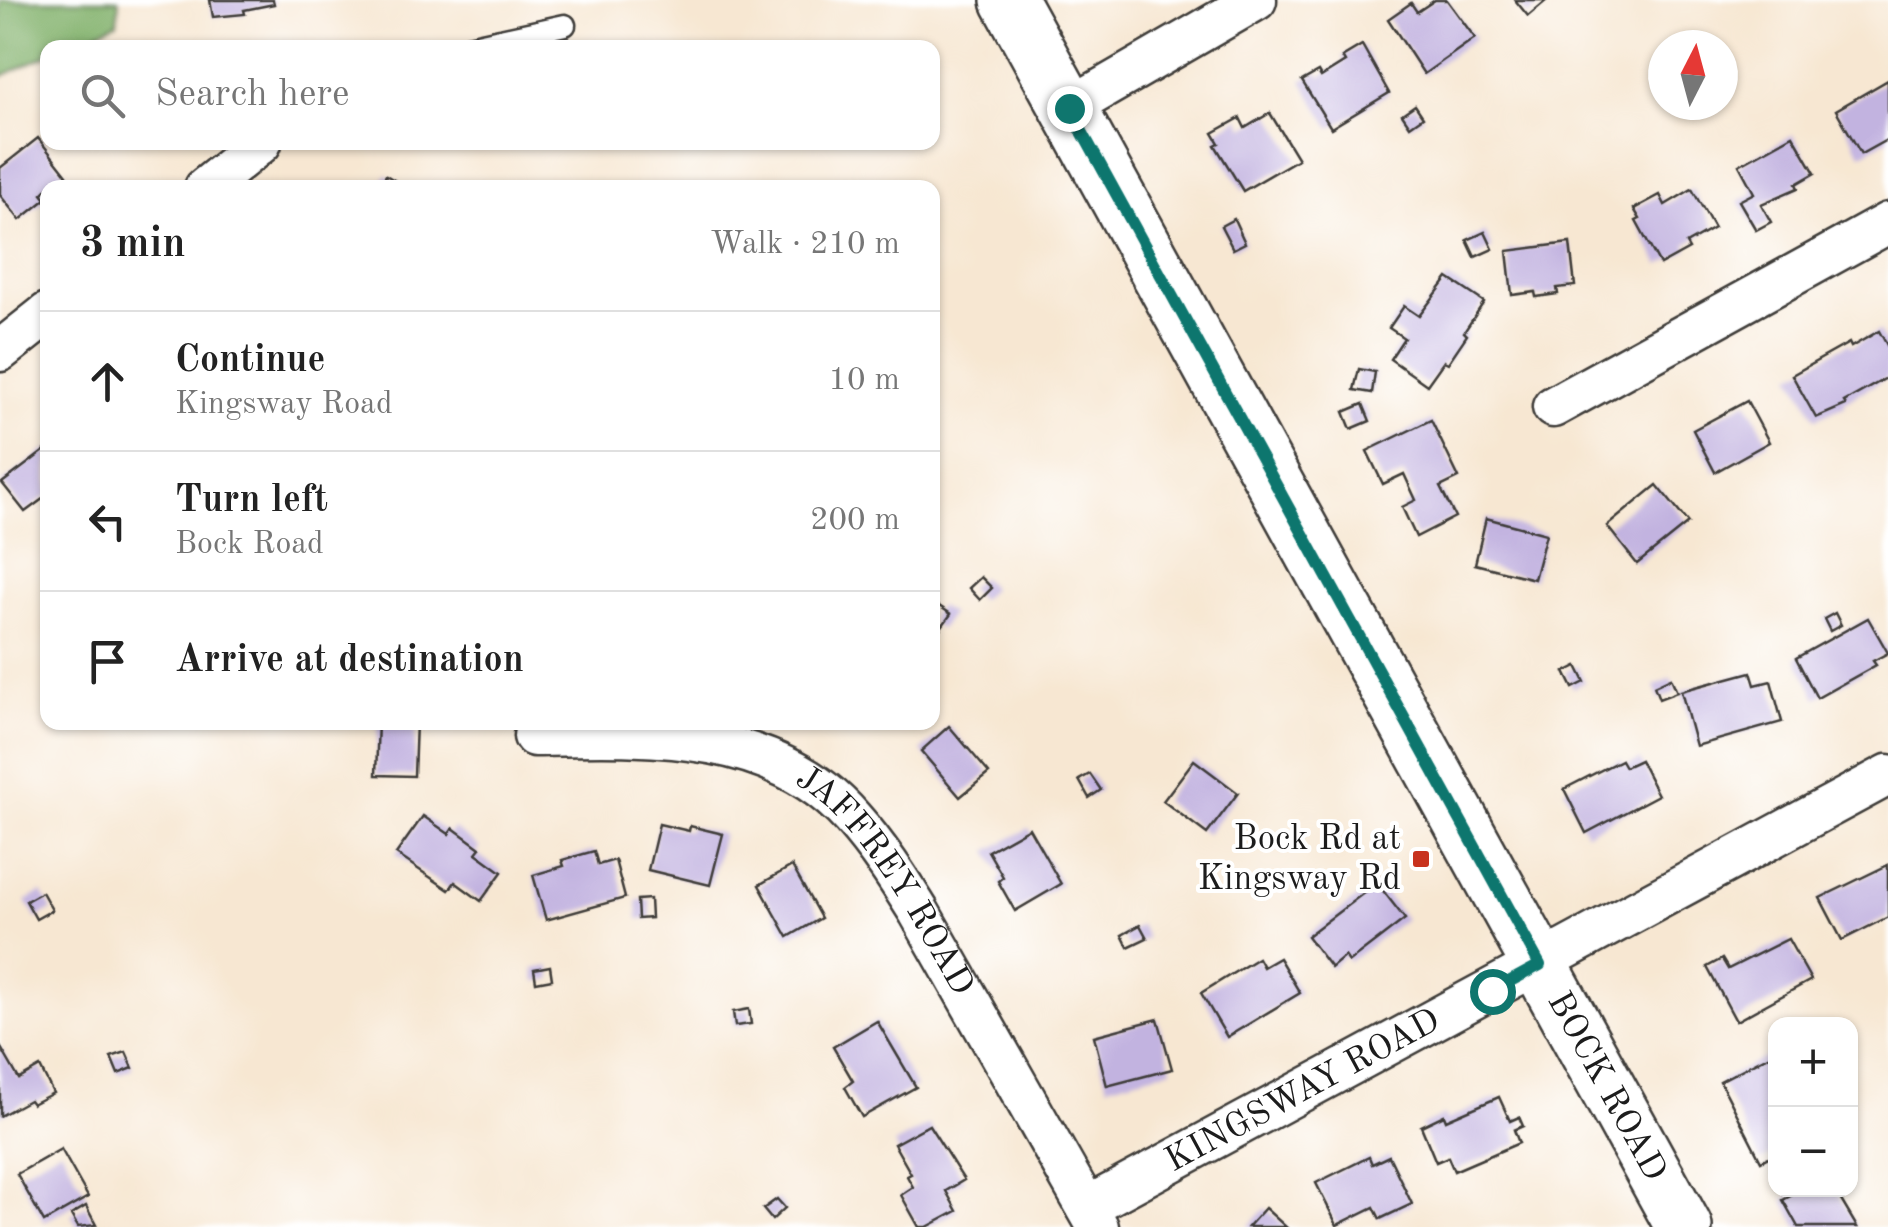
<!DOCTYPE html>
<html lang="en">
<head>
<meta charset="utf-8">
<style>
	body { margin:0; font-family:"Old Standard TT",serif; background:#f2f2f2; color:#222 }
	.controls { position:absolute; right:30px; bottom:30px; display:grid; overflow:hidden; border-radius:20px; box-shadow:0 2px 8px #0004 }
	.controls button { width:90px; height:90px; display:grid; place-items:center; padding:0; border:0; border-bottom:2px solid #e0e0e0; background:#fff; color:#222; font:50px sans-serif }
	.compass { position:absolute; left:1648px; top:30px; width:90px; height:90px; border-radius:50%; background:#fff; box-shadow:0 2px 8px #0004; rotate:6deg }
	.stop { position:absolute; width:30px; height:30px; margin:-22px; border:8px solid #0f766e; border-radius:50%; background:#fff }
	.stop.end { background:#0f766e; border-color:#fff; box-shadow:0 2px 10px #0008 }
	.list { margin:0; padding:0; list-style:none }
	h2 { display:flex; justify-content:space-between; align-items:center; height:130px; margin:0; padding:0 40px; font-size:42px }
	h2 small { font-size:32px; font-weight:400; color:#767676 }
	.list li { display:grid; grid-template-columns:65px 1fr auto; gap:30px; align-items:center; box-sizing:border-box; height:140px; padding:0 40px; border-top:2px solid #e0e0e0 }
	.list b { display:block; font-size:38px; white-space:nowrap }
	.list p { margin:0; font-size:32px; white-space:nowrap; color:#767676 }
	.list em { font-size:32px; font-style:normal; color:#767676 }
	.icon { flex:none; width:55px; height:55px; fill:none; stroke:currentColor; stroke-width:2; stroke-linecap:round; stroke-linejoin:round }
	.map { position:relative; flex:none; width:1888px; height:1227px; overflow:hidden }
	.search { position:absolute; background:#fff; box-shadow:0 2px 8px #0004; left:40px; top:40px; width:900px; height:110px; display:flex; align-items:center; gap:25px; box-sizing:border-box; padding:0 35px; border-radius:20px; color:#767676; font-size:38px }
	.panel { position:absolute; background:#fff; box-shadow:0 2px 8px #0004; left:40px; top:180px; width:900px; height:550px; border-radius:20px }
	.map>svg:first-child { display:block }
	.forest { fill:#80b069; stroke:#4e6642; stroke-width:2.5 }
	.building { fill:#c2b3e0 }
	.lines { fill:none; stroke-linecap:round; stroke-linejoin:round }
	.service-casing { stroke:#3d3a37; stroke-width:25 }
	.minor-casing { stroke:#3d3a37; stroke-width:45 }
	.secondary-casing { stroke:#3d3a37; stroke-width:60 }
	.service { stroke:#fff; stroke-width:20 }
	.minor { stroke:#fff; stroke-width:40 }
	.secondary { stroke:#fff; stroke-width:55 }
	.route { stroke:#0f766e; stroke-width:12 }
	.poi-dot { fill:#c8321e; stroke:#fff; stroke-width:4 }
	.labels { text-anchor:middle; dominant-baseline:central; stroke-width:8; stroke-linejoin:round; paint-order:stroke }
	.poi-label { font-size:35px; fill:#1c1c1c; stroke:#fff; text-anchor:end }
	.street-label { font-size:35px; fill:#1c1c1c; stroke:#fff }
</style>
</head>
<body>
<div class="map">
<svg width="1888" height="1227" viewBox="0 0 1888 1227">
	<rect width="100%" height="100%" fill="#fff"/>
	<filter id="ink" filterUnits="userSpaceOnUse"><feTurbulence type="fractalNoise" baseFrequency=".01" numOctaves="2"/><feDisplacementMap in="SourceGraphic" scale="20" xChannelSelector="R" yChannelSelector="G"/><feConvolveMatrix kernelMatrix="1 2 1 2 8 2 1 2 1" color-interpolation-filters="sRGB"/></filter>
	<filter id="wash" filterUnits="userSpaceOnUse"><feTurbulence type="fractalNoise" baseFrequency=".0048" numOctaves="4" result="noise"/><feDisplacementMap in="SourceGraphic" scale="40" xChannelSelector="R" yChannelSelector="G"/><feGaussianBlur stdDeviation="2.25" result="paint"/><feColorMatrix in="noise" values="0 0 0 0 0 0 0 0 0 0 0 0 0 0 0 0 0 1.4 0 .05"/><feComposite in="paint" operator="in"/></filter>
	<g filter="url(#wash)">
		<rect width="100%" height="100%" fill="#f7e7d2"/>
		<!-- forest -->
		<polygon class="forest" points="0,0 119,0 117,23 65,47 48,48 47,55 0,77"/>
		<g id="blocks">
			<!-- building -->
			<g class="building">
				<polygon points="210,0 273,0 274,4 244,10 245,14 213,17"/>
				<polygon points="1435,0 1447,0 1475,38 1424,74 1388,19 1411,3 1417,12"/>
				<polygon points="1515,0 1547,0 1528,16"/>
				<polygon points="1362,45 1389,93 1331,128 1302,81 1318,72 1321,77 1345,62 1342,57"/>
				<polygon points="1888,80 1888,139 1861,154 1836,110"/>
				<polygon points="1415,105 1423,117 1410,126 1402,114"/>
				<polygon points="1270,113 1298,159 1243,191 1215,145 1219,143 1213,133 1240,118 1245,128"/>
				<polygon points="1793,135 1815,173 1796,184 1798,188 1761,204 1771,222 1756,230 1739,201 1754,193 1739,165"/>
				<polygon points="38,138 67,175 48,188 42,194 46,199 20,220 0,195 0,168"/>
				<polygon points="386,175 407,188 378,188"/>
				<polygon points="1692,189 1714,228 1686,244 1689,249 1660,265 1636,221 1640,219 1634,209 1660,195 1665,205"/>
				<polygon points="1234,219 1245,243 1233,249 1221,226"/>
				<polygon points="1485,232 1493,249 1475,257 1467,240"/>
				<polygon points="1570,243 1575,286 1557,288 1558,294 1536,297 1535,292 1512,295 1507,251"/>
				<polygon points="1448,278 1484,302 1464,332 1467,335 1448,363 1444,361 1427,385 1390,359 1404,338 1389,328 1404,306 1419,316"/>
				<polygon points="1879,331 1888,347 1888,377 1844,402 1846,405 1816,418 1792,375 1849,343 1851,347"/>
				<polygon points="1359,369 1375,372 1372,393 1354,390"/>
				<polygon points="1747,401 1769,442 1715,472 1693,430"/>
				<polygon points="1363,404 1370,421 1351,429 1344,412"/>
				<polygon points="1431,420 1459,478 1440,487 1455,517 1416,537 1402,507 1416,500 1404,474 1383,484 1367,451"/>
				<polygon points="48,448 48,495 25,512 2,483"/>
				<polygon points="1657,485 1688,523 1637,564 1607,526"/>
				<polygon points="1486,518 1546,534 1534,579 1475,564"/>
				<polygon points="981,577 992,588 980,600 969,588"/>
				<polygon points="939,606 951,614 940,629 932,623 932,615"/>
				<polygon points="1835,613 1841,625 1830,631 1824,619"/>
				<polygon points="1868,618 1888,653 1873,661 1876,665 1817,698 1796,658"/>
				<polygon points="1577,666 1585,682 1573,688 1565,672"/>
				<polygon points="1751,672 1755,685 1771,681 1782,722 1696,746 1681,691"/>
				<polygon points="1671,678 1677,692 1659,699 1654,686"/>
				<polygon points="378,722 416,722 414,776 376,775"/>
				<polygon points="949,726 989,773 960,797 921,751"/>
				<polygon points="1194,760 1238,793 1207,834 1163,801"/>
				<polygon points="1621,760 1625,767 1640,760 1658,795 1586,833 1564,789"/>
				<polygon points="1090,774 1101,790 1089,798 1079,780"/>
				<polygon points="423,816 449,834 453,828 480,848 476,853 502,872 481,901 455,882 449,890 396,854"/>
				<polygon points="659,824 689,831 690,826 723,834 710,885 648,870"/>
				<polygon points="1029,828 1061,884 1015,911 998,881 1003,877 988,851"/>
				<polygon points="594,851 598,865 615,860 625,898 546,920 533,875 564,866 562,860"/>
				<polygon points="1888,865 1888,917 1842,940 1820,898"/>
				<polygon points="792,866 821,918 788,937 759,885"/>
				<polygon points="1377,883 1405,919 1349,962 1345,956 1331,968 1307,936"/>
				<polygon points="42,892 52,910 36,919 26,901"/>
				<polygon points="650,899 651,918 638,919 637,900"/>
				<polygon points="1140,925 1147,938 1128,947 1122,935"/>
				<polygon points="1788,939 1811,980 1736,1021 1707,967 1722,959 1728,969"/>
				<polygon points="1258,958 1263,967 1279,958 1300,993 1227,1037 1201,993"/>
				<polygon points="550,966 552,979 536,982 534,969"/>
				<polygon points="749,1009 751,1024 735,1026 733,1012"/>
				<polygon points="1158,1019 1172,1069 1107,1086 1094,1036"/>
				<polygon points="877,1021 916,1087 862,1117 845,1087 853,1081 833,1047"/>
				<polygon points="0,1046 19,1079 40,1067 53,1093 32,1104 29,1100 0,1116"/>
				<polygon points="126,1052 133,1068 118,1074 111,1057"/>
				<polygon points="1770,1055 1776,1066 1776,1153 1761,1161 1720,1081"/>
				<polygon points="1499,1097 1510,1121 1519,1117 1523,1126 1514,1130 1519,1143 1454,1171 1448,1157 1436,1162 1421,1126 1444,1115 1446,1120"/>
				<polygon points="929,1125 964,1180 946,1191 957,1211 927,1227 919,1227 901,1195 913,1187 907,1176 911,1174 894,1144"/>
				<polygon points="61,1149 88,1197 44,1222 17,1174"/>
				<polygon points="1389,1156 1412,1204 1380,1219 1374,1207 1337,1225 1316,1183 1369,1157 1372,1164"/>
				<polygon points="1802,1190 1835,1190 1857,1227 1798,1227 1783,1200"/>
				<polygon points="777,1199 785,1208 772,1220 763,1209"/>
				<polygon points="86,1206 96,1225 78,1227 71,1215"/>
				<polygon points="1265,1208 1286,1227 1248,1227"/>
			</g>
		</g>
	</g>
	<g filter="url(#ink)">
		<use href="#blocks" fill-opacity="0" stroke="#3d3a37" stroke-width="2.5"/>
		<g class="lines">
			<!-- service casing -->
			<g class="service-casing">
				<polyline id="service" points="459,48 565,25"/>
			</g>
			<!-- minor casing -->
			<g class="minor-casing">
				<g id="minor">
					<polyline points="1069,108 1256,0"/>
					<polyline points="205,188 261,143"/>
					<polyline points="0,351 48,313"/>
					<polyline points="1553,407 1888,223"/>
					<path id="s1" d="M534,736C643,734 773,727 852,818C878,847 899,880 919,912L1098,1227"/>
					<path id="s2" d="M1087,1207L1888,775"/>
				</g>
			</g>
			<!-- secondary casing -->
			<g class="secondary-casing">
				<g id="secondary">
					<path id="s3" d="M1009,0L1684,1227"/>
				</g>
			</g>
			<!-- service -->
			<use href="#service" class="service"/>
			<!-- minor -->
			<use href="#minor" class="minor"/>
			<!-- secondary -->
			<use href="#secondary" class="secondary"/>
		</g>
	</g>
	<g class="lines" filter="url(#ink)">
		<!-- route -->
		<polyline class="route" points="1069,108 1540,965 1492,991"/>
	</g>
	<!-- markers -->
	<rect class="poi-dot" x="1411" y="849" width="20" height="20" rx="5"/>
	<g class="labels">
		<!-- poi labels -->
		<g class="poi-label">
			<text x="1401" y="839">Bock Rd at<tspan x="1401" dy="40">Kingsway Rd</tspan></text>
		</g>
		<!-- street labels -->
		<g class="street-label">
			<text stroke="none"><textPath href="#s1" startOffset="410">JAFFREY ROAD</textPath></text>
			<text stroke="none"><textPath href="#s3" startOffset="1240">BOCK ROAD</textPath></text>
			<text stroke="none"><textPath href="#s2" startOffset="245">KINGSWAY ROAD</textPath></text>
		</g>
	</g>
</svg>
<div class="controls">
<button>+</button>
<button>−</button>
</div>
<svg class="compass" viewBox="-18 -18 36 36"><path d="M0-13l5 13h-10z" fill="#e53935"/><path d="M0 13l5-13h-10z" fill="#767676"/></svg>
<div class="stop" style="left:1492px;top:991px"></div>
<div class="stop end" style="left:1069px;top:108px"></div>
<div class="search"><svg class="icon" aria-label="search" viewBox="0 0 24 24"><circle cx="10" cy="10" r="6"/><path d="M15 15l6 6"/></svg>Search here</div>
<section class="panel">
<h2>3 min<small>Walk · 210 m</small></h2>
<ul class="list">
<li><svg class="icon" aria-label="ahead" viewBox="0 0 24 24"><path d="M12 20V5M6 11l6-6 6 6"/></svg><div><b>Continue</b><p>Kingsway Road</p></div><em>10 m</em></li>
<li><svg class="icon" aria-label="left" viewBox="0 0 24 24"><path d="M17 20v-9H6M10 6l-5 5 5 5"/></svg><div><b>Turn left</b><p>Bock Road</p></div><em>200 m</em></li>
<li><svg class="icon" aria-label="arrive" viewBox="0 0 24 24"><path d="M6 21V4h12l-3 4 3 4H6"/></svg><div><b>Arrive at destination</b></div></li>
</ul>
</section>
</div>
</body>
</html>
